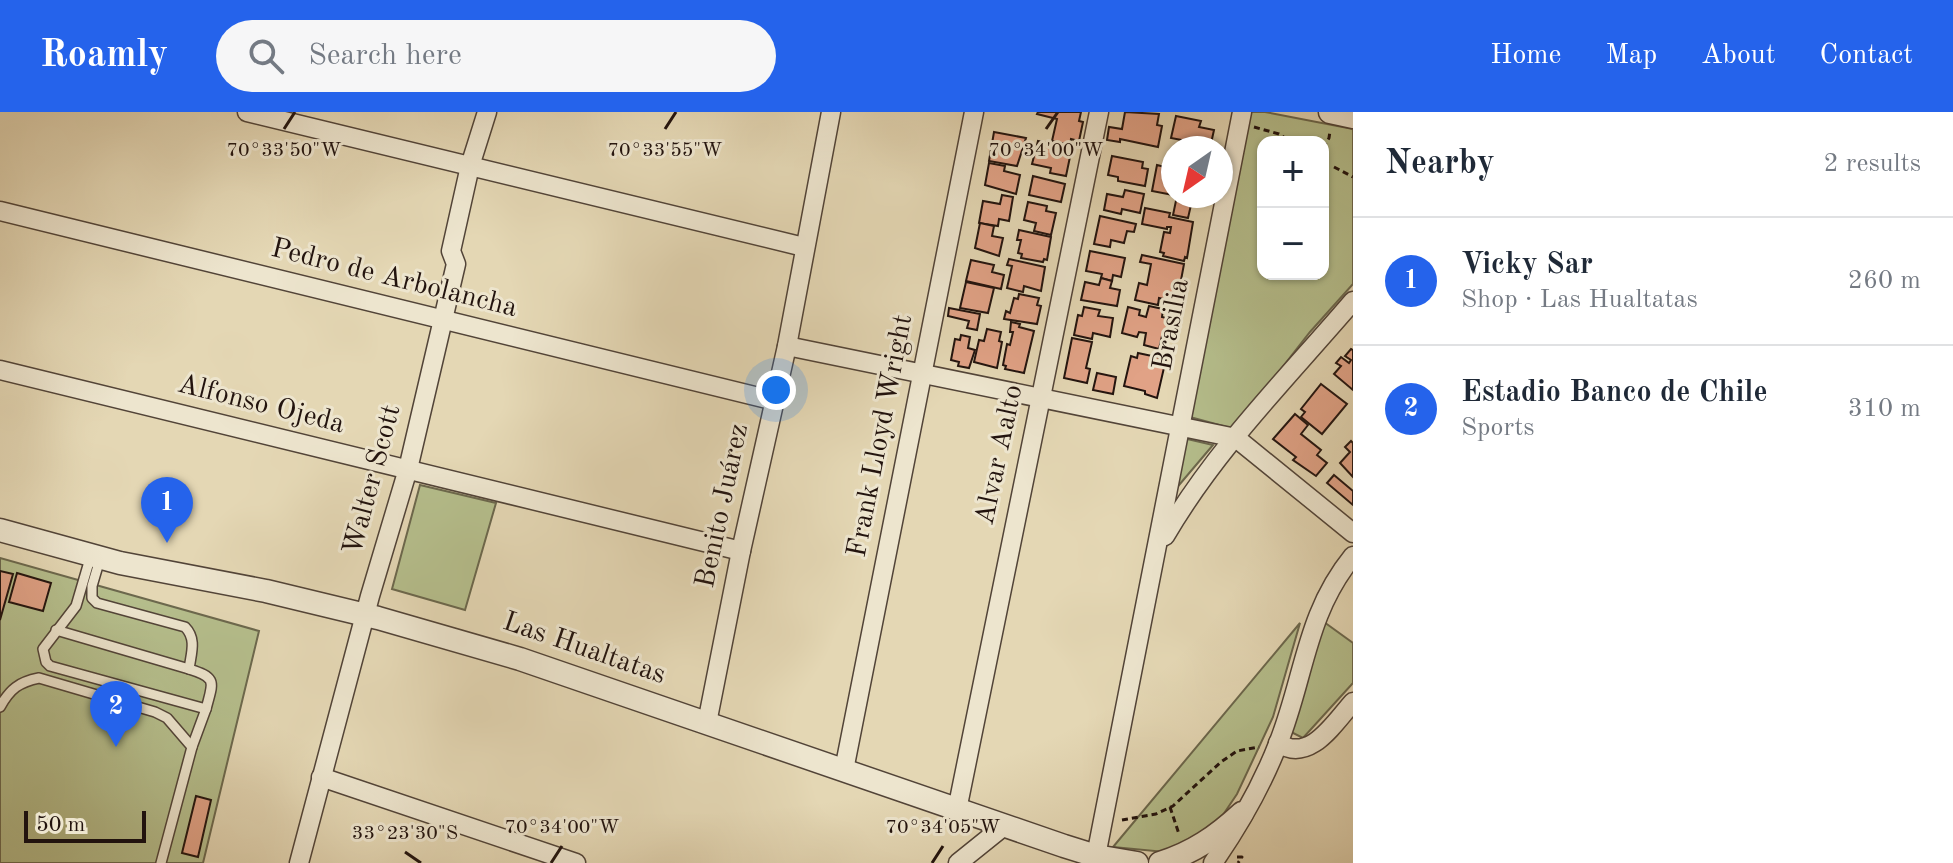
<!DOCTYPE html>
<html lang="en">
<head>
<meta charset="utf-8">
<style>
	body { margin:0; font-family:"Old Standard TT",serif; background:#f6f6f7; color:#1f2937 }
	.controls { position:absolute; right:24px; top:24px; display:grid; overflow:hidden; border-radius:16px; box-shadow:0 2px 6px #0004 }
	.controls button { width:72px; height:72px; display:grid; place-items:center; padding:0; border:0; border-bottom:2px solid #e0e1e3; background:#fff; color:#1f2937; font:40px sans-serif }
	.compass { position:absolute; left:1161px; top:24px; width:72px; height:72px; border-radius:50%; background:#fff; box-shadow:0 2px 6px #0004; rotate:214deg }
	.scale { position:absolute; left:24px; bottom:20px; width:122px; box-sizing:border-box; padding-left:8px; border:4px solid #22130e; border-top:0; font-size:22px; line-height:28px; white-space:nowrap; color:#22130e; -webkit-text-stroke:6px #ede5ce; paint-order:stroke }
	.you { position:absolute; left:776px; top:278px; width:28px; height:28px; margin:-20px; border:6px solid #fff; border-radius:50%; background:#1a73e8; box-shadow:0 0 0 12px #1a73e833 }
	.badge { display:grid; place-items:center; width:52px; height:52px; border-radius:50%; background:#2563eb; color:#fff; font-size:26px; font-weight:700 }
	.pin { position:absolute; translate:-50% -66px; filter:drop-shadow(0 2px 4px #0008) }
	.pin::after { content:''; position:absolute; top:42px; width:28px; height:24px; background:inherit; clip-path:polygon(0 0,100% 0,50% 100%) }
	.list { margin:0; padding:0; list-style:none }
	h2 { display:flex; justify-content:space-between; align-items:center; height:104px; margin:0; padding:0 32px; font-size:34px }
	h2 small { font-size:26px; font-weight:400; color:#747a83 }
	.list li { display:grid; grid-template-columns:52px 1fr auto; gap:24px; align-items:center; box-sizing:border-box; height:128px; padding:0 32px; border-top:2px solid #e0e1e3 }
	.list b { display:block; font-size:30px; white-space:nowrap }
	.list p { margin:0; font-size:26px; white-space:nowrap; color:#747a83 }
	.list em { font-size:26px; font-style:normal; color:#747a83 }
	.icon { flex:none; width:44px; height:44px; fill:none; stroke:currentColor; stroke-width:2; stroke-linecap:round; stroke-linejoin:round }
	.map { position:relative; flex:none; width:1353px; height:751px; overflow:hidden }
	header { display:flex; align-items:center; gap:48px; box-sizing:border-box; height:112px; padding:0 40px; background:#2563eb; color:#fff }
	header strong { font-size:38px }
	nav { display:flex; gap:44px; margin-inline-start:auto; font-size:28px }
	.search { width:560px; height:72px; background:#f6f6f7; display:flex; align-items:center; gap:20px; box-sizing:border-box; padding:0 28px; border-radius:44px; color:#747a83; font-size:30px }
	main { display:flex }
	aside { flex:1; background:#fff }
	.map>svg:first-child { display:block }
	.green { fill:#b5be8c; stroke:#6c684d; stroke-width:2; fill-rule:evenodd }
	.building { fill:#e1a286; stroke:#22130e; stroke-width:2 }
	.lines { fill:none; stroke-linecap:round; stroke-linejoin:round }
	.service-casing { stroke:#524438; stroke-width:12 }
	.minor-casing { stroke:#524438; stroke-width:21 }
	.tertiary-casing { stroke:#524438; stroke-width:25 }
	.path { stroke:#22130e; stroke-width:3; stroke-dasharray:6 4; stroke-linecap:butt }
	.service { stroke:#ede5ce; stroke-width:9 }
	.minor { stroke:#ede5ce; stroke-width:18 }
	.tertiary { stroke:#ede5ce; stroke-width:22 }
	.ticks { fill:none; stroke:#22130e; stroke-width:3 }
	.labels { text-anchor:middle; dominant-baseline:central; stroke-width:6; stroke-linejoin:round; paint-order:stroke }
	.street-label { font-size:28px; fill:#22130e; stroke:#ede5ce }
	.ticks-label { font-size:20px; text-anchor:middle; fill:#22130e; stroke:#ede5ce; stroke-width:6; stroke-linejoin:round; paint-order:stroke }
</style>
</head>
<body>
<header>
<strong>Roamly</strong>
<div class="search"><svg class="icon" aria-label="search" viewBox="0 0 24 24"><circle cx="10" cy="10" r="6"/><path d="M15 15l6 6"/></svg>Search here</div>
<nav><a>Home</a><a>Map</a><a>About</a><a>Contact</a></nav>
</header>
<main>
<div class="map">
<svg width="1353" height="751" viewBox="0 0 1353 751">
	<rect width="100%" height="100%" fill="#e4d7b4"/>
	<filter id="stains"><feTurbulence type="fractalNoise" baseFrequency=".0025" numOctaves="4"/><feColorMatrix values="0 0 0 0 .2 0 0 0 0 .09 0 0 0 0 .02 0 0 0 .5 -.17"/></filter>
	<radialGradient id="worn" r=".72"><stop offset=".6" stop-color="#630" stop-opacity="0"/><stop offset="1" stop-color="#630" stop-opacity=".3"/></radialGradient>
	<!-- green -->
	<g class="green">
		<path d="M1249,0H1265L1353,17V172L1310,220L1234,317L1190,305ZM1263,30H1323V162H1263Z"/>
		<polygon points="1183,326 1213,333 1174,379"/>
		<polygon points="420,373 496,391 465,498 392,477"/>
		<polygon points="0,446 259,519 203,751 0,751"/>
		<polygon points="1324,510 1353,531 1353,571 1303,626 1291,620"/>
		<polygon points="1300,511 1273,605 1237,682 1196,743 1113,735"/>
	</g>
	<!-- building -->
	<g class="building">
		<polygon points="1038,0 1081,0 1079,9 1083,10 1079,29 1071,27 1070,33 1052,29 1057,7 1037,2"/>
		<polygon points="1125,0 1159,2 1157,13 1162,14 1158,35 1120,27 1120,30 1107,28 1109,15 1122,17"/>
		<polygon points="1176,4 1201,9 1199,15 1214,18 1210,36 1185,36 1187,29 1171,26"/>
		<polygon points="994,20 1026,26 1017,54 989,49"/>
		<polygon points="1038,29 1054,32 1053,36 1071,40 1066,64 1050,61 1051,56 1032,52"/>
		<polygon points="1112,44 1143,50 1142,56 1148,57 1145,74 1118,69 1118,65 1108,63"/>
		<polygon points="989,51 1005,54 1004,59 1020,63 1016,82 985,73"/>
		<polygon points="1157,53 1173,57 1173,83 1152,79"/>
		<polygon points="1033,64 1065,72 1061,90 1029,83"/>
		<polygon points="1125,78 1144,82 1140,101 1122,97 1121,102 1104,98 1107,82 1123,85"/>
		<polygon points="1002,83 1013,85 1009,109 999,107 998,114 979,111 983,89 1000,92"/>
		<polygon points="1177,84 1193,84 1188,106 1173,103"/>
		<polygon points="1028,90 1047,94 1046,99 1056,101 1051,123 1034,119 1036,111 1024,108"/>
		<polygon points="1145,96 1170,101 1169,105 1193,110 1187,146 1185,145 1184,149 1163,144 1164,141 1160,140 1164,120 1170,121 1171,115 1167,115 1167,117 1142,112"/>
		<polygon points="1100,104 1136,112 1134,120 1127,119 1124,131 1111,128 1110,135 1094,132"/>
		<polygon points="980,111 994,114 992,124 1003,126 999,144 975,136"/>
		<polygon points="1019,118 1051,125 1047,148 1044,147 1043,150 1021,146 1022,142 1018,141 1021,128 1017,128"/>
		<polygon points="1090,139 1125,146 1121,165 1113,163 1112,169 1101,166 1102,162 1086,159"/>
		<polygon points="1142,143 1184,152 1177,190 1159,186 1158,193 1135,188 1139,171 1147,173 1151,152 1140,150"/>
		<polygon points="1009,147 1045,155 1041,179 1024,174 1023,180 1007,176 1012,154 1007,153"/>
		<polygon points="971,148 994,153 992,160 1004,163 1001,177 966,169"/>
		<polygon points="1101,166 1112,169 1110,176 1120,178 1117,194 1081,188 1085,170 1099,173"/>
		<polygon points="966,170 994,176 988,201 960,196"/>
		<polygon points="1019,182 1039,186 1037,193 1041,194 1037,212 1004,207 1006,199 1010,201 1014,186 1018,187"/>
		<polygon points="1149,194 1163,197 1162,205 1175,208 1170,226 1162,224 1159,237 1144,233 1146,221 1139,220 1137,225 1122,221 1128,195 1140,198 1139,203 1146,205"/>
		<polygon points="1084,195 1100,198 1098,204 1113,206 1110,225 1093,221 1092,227 1074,223 1078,203 1082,204"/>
		<polygon points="949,196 980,202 977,218 967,216 969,209 948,204"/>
		<polygon points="1011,210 1020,212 1019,215 1034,219 1024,261 1005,257 1006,254 1003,253 1007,232 1010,233 1013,220 1010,220"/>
		<polygon points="987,217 1001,220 999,229 1002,230 997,256 974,250 979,228 984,229"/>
		<polygon points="961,223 970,225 968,236 975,238 969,256 958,254 959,250 951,248 955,227 960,228"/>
		<polygon points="1072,226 1092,230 1086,256 1090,257 1087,271 1064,266"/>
		<polygon points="1351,237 1353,238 1353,278 1334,262 1341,254 1336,251 1341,245 1349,251 1351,248 1345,244"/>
		<polygon points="1138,241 1166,247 1157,286 1145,282 1145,279 1124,274 1131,244 1137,246"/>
		<polygon points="1097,261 1116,265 1113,282 1093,278"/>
		<polygon points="1321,272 1347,292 1322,322 1301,305 1305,300 1301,297"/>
		<polygon points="1295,302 1308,313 1301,322 1321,338 1317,343 1327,351 1316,364 1293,348 1296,345 1273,327"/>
		<polygon points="1351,329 1353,331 1353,365 1340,351 1350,340 1345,335"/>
		<polygon points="1334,363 1353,379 1353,393 1327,371"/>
		<polygon points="0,459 13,462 0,508"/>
		<polygon points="17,461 51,471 43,499 9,490"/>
		<polygon points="196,684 211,688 198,745 182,741"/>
	</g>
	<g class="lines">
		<!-- service casing -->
		<g class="service-casing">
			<g id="service">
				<path d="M91,443L76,494L43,537L46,550L50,554L206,597C213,570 218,566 189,557C191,542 197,527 185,515L97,491L92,486V474L100,447"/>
				<polyline points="56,518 189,557"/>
				<path d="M0,595C10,577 19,570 39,566L155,600L167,606L192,635L161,751"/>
				<polyline points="192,635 206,597"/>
			</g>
		</g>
		<!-- minor casing -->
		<g class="minor-casing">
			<g id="minor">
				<polyline points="247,0 804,135"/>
				<polyline points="0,99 775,289"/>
				<polyline points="787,234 1236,326 1353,421"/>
				<polyline points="0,258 741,439"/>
				<path d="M1165,424C1215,338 1288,265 1353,189"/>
				<polyline points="707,611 741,439 787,234 831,0"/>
				<path d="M1278,631C1310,652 1334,611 1353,590"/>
				<polyline points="844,658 974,0"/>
				<polyline points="321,665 576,751"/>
				<polyline points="957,698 1099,0"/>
				<polyline points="1096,744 1242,0"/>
				<polyline points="299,751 370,484 408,357 456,152 451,139 470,54 487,0"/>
				<polyline points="958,751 1004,714"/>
				<path d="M1213,751C1238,715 1262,673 1278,632C1305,565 1305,503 1353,444"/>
			</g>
		</g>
		<!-- tertiary casing -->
		<g class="tertiary-casing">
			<g id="tertiary">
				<polyline points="1330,0 1353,5"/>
				<polyline points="0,418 120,451 266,479 378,506 520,547 1064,734 1096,744 1137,751"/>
				<path d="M1160,751C1193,741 1217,724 1242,701"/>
			</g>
		</g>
		<!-- path -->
		<g class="path">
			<polyline points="1254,15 1279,22 1291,30"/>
			<polyline points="1323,36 1329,26 1330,19"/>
			<polyline points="1334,55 1353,65"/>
			<polyline points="1170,695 1179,722"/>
			<polyline points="1122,708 1156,702 1173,694 1221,650 1237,639 1259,635"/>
			<polyline points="1237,745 1242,745 1238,751"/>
		</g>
		<!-- service -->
		<use href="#service" class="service"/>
		<!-- minor -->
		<use href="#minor" class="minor"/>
		<!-- tertiary -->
		<use href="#tertiary" class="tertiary"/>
	</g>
	<!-- ticks -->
	<path class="ticks" d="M284,17L295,0M665,17L676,0M1046,17L1058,0M405,740L421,751M551,751L562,734M932,751L943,734"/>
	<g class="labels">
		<!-- street labels -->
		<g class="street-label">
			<text transform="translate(394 167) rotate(14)">Pedro de Arbolancha</text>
			<text transform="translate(1172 213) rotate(-79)">Brasilia</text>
			<text transform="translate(261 293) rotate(14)">Alfonso Ojeda</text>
			<text transform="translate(881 324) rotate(-79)">Frank Lloyd Wright</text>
			<text transform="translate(1000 343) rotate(-78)">Alvar Aalto</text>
			<text transform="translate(373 368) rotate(-75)">Walter Scott</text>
			<text transform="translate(723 394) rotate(-78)">Benito Juárez</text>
			<text transform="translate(584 537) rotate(19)">Las Hualtatas</text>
		</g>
	</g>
	<g class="ticks-label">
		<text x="284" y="44">70°33'50"W</text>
		<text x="665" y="44">70°33'55"W</text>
		<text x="1046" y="44">70°34'00"W</text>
		<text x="562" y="721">70°34'00"W</text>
		<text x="943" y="721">70°34'05"W</text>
		<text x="405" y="727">33°23'30"S</text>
	</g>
	<rect width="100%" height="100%" filter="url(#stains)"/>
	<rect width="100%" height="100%" fill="url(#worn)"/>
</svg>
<div class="controls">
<button>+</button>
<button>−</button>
</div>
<svg class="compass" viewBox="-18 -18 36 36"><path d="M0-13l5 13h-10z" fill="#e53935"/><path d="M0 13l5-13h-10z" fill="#747a83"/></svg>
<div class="scale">50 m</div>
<div class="you"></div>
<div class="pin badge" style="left:167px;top:431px">1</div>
<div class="pin badge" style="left:116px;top:635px">2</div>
</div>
<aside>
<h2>Nearby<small>2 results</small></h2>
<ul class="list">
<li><span class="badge">1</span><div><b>Vicky Sar</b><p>Shop · Las Hualtatas</p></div><em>260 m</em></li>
<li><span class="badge">2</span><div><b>Estadio Banco de Chile</b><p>Sports</p></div><em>310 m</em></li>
</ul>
</aside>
</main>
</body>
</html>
